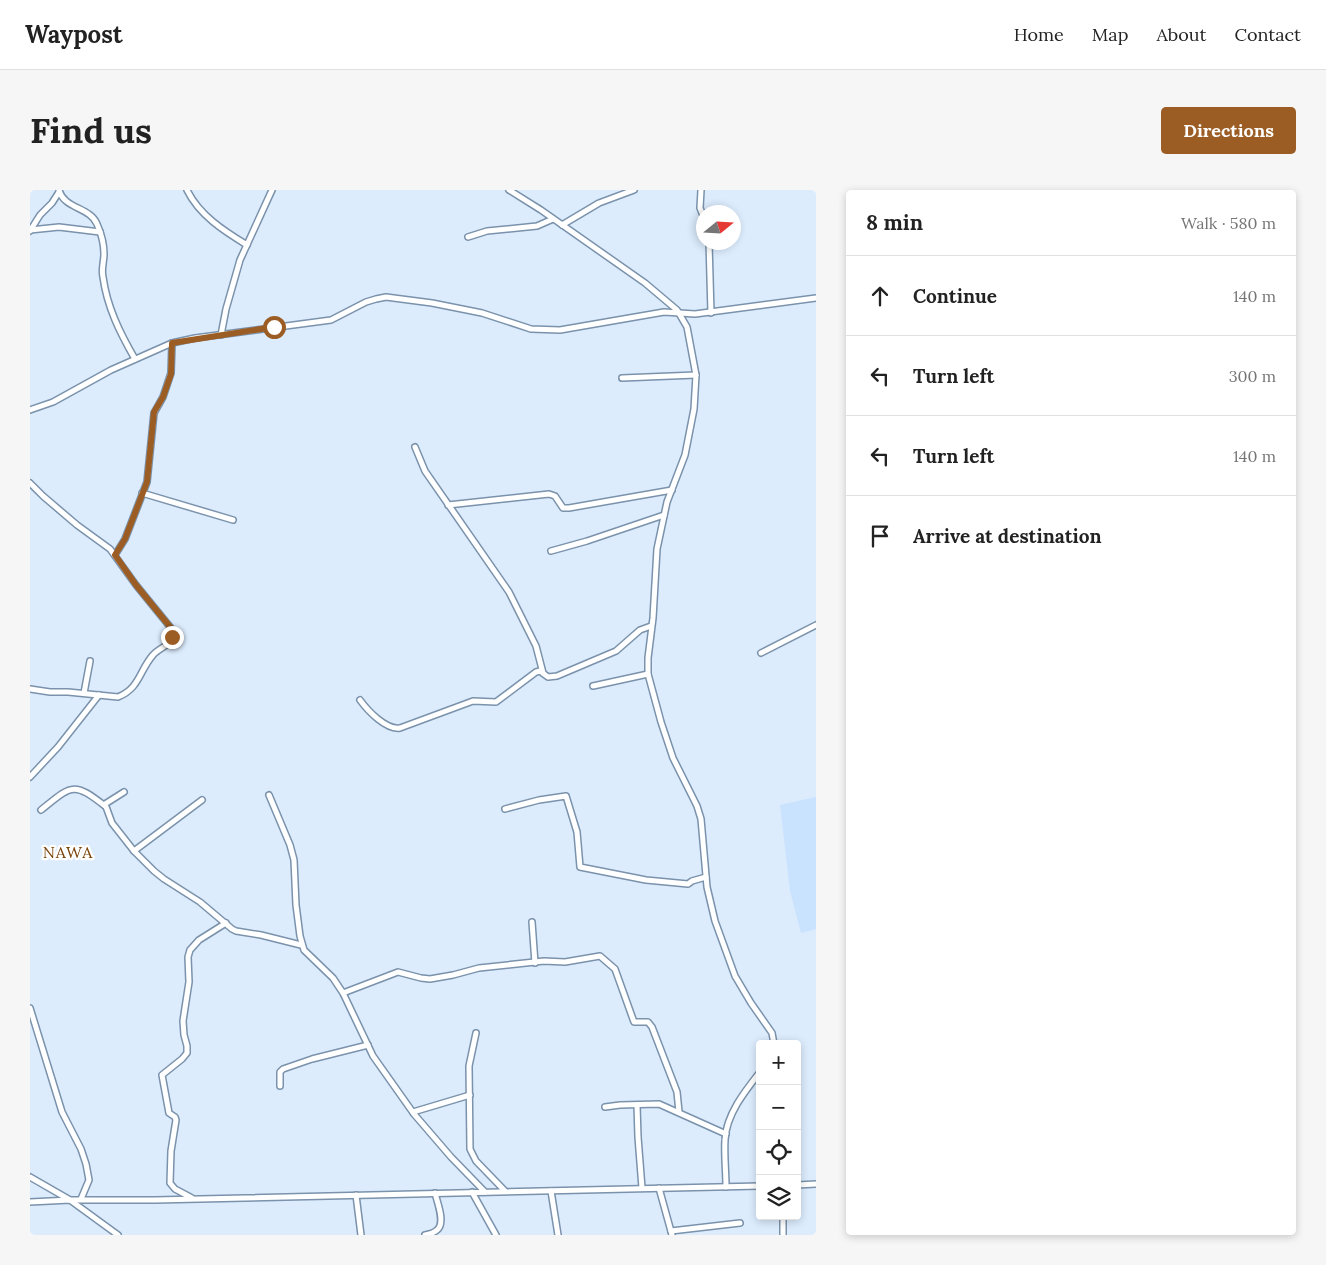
<!DOCTYPE html>
<html lang="en">
<head>
<meta charset="utf-8">
<style>
	body { margin:0; font-family:Lora,serif; background:#f6f6f6; color:#222 }
	.controls { position:absolute; right:15px; bottom:15px; display:grid; overflow:hidden; border-radius:5px; box-shadow:0 2px 8px #0003 }
	.controls button { width:45px; height:45px; display:grid; place-items:center; padding:0; border:0; border-bottom:1px solid #e0e0e0; background:#fff; color:#222; font:25px sans-serif }
	.compass { position:absolute; left:666px; top:15px; width:45px; height:45px; border-radius:50%; background:#fff; box-shadow:0 2px 8px #0003; rotate:72deg }
	.stop { position:absolute; width:15px; height:15px; margin:-11px; border:4px solid #9b5d24; border-radius:50%; background:#fff }
	.stop.end { background:#9b5d24; border-color:#fff; box-shadow:0 1px 5px #0008 }
	.list { margin:0; padding:0; list-style:none }
	h2 { display:flex; justify-content:space-between; align-items:center; height:65px; margin:0; padding:0 20px; font-size:21px }
	h2 small { font-size:16px; font-weight:400; color:#767676 }
	.list li { display:grid; grid-template-columns:32px 1fr auto; gap:15px; align-items:center; box-sizing:border-box; height:80px; padding:0 20px; border-top:1px solid #e0e0e0 }
	.list b { display:block; font-size:19px; white-space:nowrap }
	.list em { font-size:16px; font-style:normal; color:#767676 }
	.icon { flex:none; width:28px; height:28px; fill:none; stroke:currentColor; stroke-width:2; stroke-linecap:round; stroke-linejoin:round }
	.map { position:relative; flex:none; width:786px; height:1045px; overflow:hidden; border-radius:5px }
	header { display:flex; align-items:center; gap:30px; box-sizing:border-box; height:70px; padding:0 25px; background:#fff; border-bottom:1px solid #e0e0e0 }
	header strong { font-size:24px }
	nav { display:flex; gap:28px; margin-inline-start:auto; font-size:18px }
	.intro { display:flex; align-items:center; justify-content:space-between; box-sizing:border-box; height:120px; padding:0 30px }
	h1 { margin:0; font-size:35px }
	.button { padding:12px 22px; border-radius:5px; background:#9b5d24; color:#fff; font-size:18px; font-weight:700 }
	main { display:flex; gap:30px; padding:0 30px }
	aside { flex:1; background:#fff; border-radius:5px; box-shadow:0 2px 8px #0003 }
	.map>svg:first-child { display:block }
	.built { fill:#c9e2fd }
	.lines { fill:none; stroke-linecap:round; stroke-linejoin:round }
	.minor-casing { stroke:#7a92ab; stroke-width:8 }
	.minor { stroke:#fff; stroke-width:5 }
	.route { stroke:#9b5d24; stroke-width:6 }
	.labels { text-anchor:middle; dominant-baseline:central; stroke-width:4.5; stroke-linejoin:round; paint-order:stroke }
	.quarter-label { font-size:16px; letter-spacing:1px; fill:#794207; stroke:#fff }
</style>
</head>
<body>
<header>
<strong>Waypost</strong>
<nav><a>Home</a><a>Map</a><a>About</a><a>Contact</a></nav>
</header>
<div class="intro"><h1>Find us</h1><a class="button">Directions</a></div>
<main>
<div class="map">
<svg width="786" height="1045" viewBox="0 0 786 1045">
	<rect width="100%" height="100%" fill="#dcecfd"/>
	<!-- built -->
	<polygon class="built" points="786,607 786,739 771,743 760,701 750,615"/>
	<g class="lines">
		<!-- minor casing -->
		<g class="minor-casing">
			<g id="minor">
				<path d="M29,0C34,19 60,17 67,34C71,43 74,55 74,64C74,72 71,79 73,87C77,117 90,143 105,169"/>
				<path d="M157,0C169,25 194,41 217,55"/>
				<polyline points="479,0 511,20 615,93 647,120 657,137 666,185 664,219 655,265 637,312 627,359 623,428 618,468 618,484 631,532 643,568 667,616 671,629 677,697 685,731 705,786 721,813 742,843 744,854"/>
				<polyline points="671,0 670,18 674,28"/>
				<polyline points="532,35 569,13 604,0"/>
				<polyline points="0,40 29,37 70,42"/>
				<polyline points="0,41 10,25 22,13 29,2"/>
				<polyline points="438,47 457,41 507,36 523,29"/>
				<polyline points="679,52 681,123"/>
				<polyline points="191,145 196,119 210,70 242,0"/>
				<polyline points="592,188 666,185"/>
				<polyline points="0,220 23,212 81,180 142,153 165,148 301,130 336,112 346,109 356,107 402,113 452,123 501,139 530,140 634,122 665,124 786,108"/>
				<polyline points="385,257 395,281 479,402 506,456 513,483"/>
				<path d="M0,293L13,306L47,335L80,359L106,395L141,438C142,442 144,446 141,450C138,456 128,459 123,465C109,481 110,498 88,507L38,502H20L0,499"/>
				<polyline points="112,303 203,330"/>
				<polyline points="418,315 519,304 525,306 533,318 539,318 642,300"/>
				<polyline points="521,361 557,351 634,325"/>
				<polyline points="85,365 95,349 117,292 124,223 133,207 141,183 142,153"/>
				<polyline points="731,463 786,435"/>
				<polyline points="563,496 618,484"/>
				<polyline points="54,503 60,471"/>
				<path d="M330,510C338,521 356,540 370,538L443,511L466,512L506,482L510,481L518,487L527,486L586,461L610,440L621,436"/>
				<polyline points="0,587 28,557 69,505"/>
				<polyline points="94,602 75,614 82,633 104,661 124,681 134,689 170,712 202,739 206,741 231,745 271,755"/>
				<polyline points="239,605 260,655 264,670 266,715 270,746 274,760 303,788 313,803 343,866 384,924 421,967 455,1002"/>
				<polyline points="475,619 509,610 536,606 547,642 550,677 616,690 658,694 662,691 676,687"/>
				<path d="M11,620C42,595 43,591 75,616"/>
				<polyline points="104,661 172,610"/>
				<polyline points="502,732 505,773"/>
				<polyline points="313,803 368,782 391,788 400,789 423,785 449,778 514,771 535,772 570,766 585,779 604,832 618,832 622,837 647,902 649,922"/>
				<polyline points="0,818 32,922 51,959 56,974 59,990 51,1009"/>
				<polyline points="446,843 439,876 440,959 446,971 475,1001"/>
				<polyline points="250,896 250,882 253,879 282,869 338,855"/>
				<polyline points="607,915 608,947 612,998"/>
				<polyline points="575,917 590,915 629,914 696,944"/>
				<polyline points="383,922 440,905"/>
				<polyline points="0,987 40,1010 125,1010 730,996"/>
				<polyline points="767,995 786,994"/>
				<path d="M696,997C696,981 694,965 695,950C696,925 715,901 730,882"/>
				<polyline points="629,998 642,1045"/>
				<polyline points="521,1001 528,1045"/>
				<polyline points="442,1002 466,1045"/>
				<polyline points="326,1005 331,1045"/>
				<polyline points="162,1008 145,999 140,993 141,961 146,930 145,927 139,923 132,885 152,869 157,863 157,856 154,845 153,831 159,792 158,767 160,760 169,750 196,733"/>
				<polyline points="0,1012 40,1010 88,1045"/>
				<polyline points="641,1041 710,1033"/>
				<path d="M395,1045C399,1044 404,1043 407,1040C416,1033 407,1012 405,1003"/>
				<polyline points="753,1045 753,1026"/>
			</g>
		</g>
		<!-- minor -->
		<use href="#minor" class="minor"/>
	</g>
	<g class="lines">
		<!-- route -->
		<polyline class="route" points="142,447 141,438 106,395 85,365 95,349 117,292 124,222 133,207 141,184 142,153 244,137"/>
	</g>
	<g class="labels">
		<!-- quarter labels -->
		<g class="quarter-label">
			<text x="38" y="662">NAWA</text>
		</g>
	</g>
</svg>
<div class="controls">
<button>+</button>
<button>−</button>
<button><svg class="icon" aria-label="locate" viewBox="0 0 24 24"><circle cx="12" cy="12" r="6"/><path d="M12 2v4M12 18v4M2 12h4M18 12h4"/></svg></button>
<button><svg class="icon" aria-label="layers" viewBox="0 0 24 24"><path d="M12 4l9 5-9 5-9-5zM3 14l9 5 9-5"/></svg></button>
</div>
<svg class="compass" viewBox="-18 -18 36 36"><path d="M0-13l5 13h-10z" fill="#e53935"/><path d="M0 13l5-13h-10z" fill="#767676"/></svg>
<div class="stop" style="left:244px;top:137px"></div>
<div class="stop end" style="left:142px;top:447px"></div>
</div>
<aside>
<h2>8 min<small>Walk · 580 m</small></h2>
<ul class="list">
<li><svg class="icon" aria-label="ahead" viewBox="0 0 24 24"><path d="M12 20V5M6 11l6-6 6 6"/></svg><div><b>Continue</b></div><em>140 m</em></li>
<li><svg class="icon" aria-label="left" viewBox="0 0 24 24"><path d="M17 20v-9H6M10 6l-5 5 5 5"/></svg><div><b>Turn left</b></div><em>300 m</em></li>
<li><svg class="icon" aria-label="left" viewBox="0 0 24 24"><path d="M17 20v-9H6M10 6l-5 5 5 5"/></svg><div><b>Turn left</b></div><em>140 m</em></li>
<li><svg class="icon" aria-label="arrive" viewBox="0 0 24 24"><path d="M6 21V4h12l-3 4 3 4H6"/></svg><div><b>Arrive at destination</b></div></li>
</ul>
</aside>
</main>
</body>
</html>
